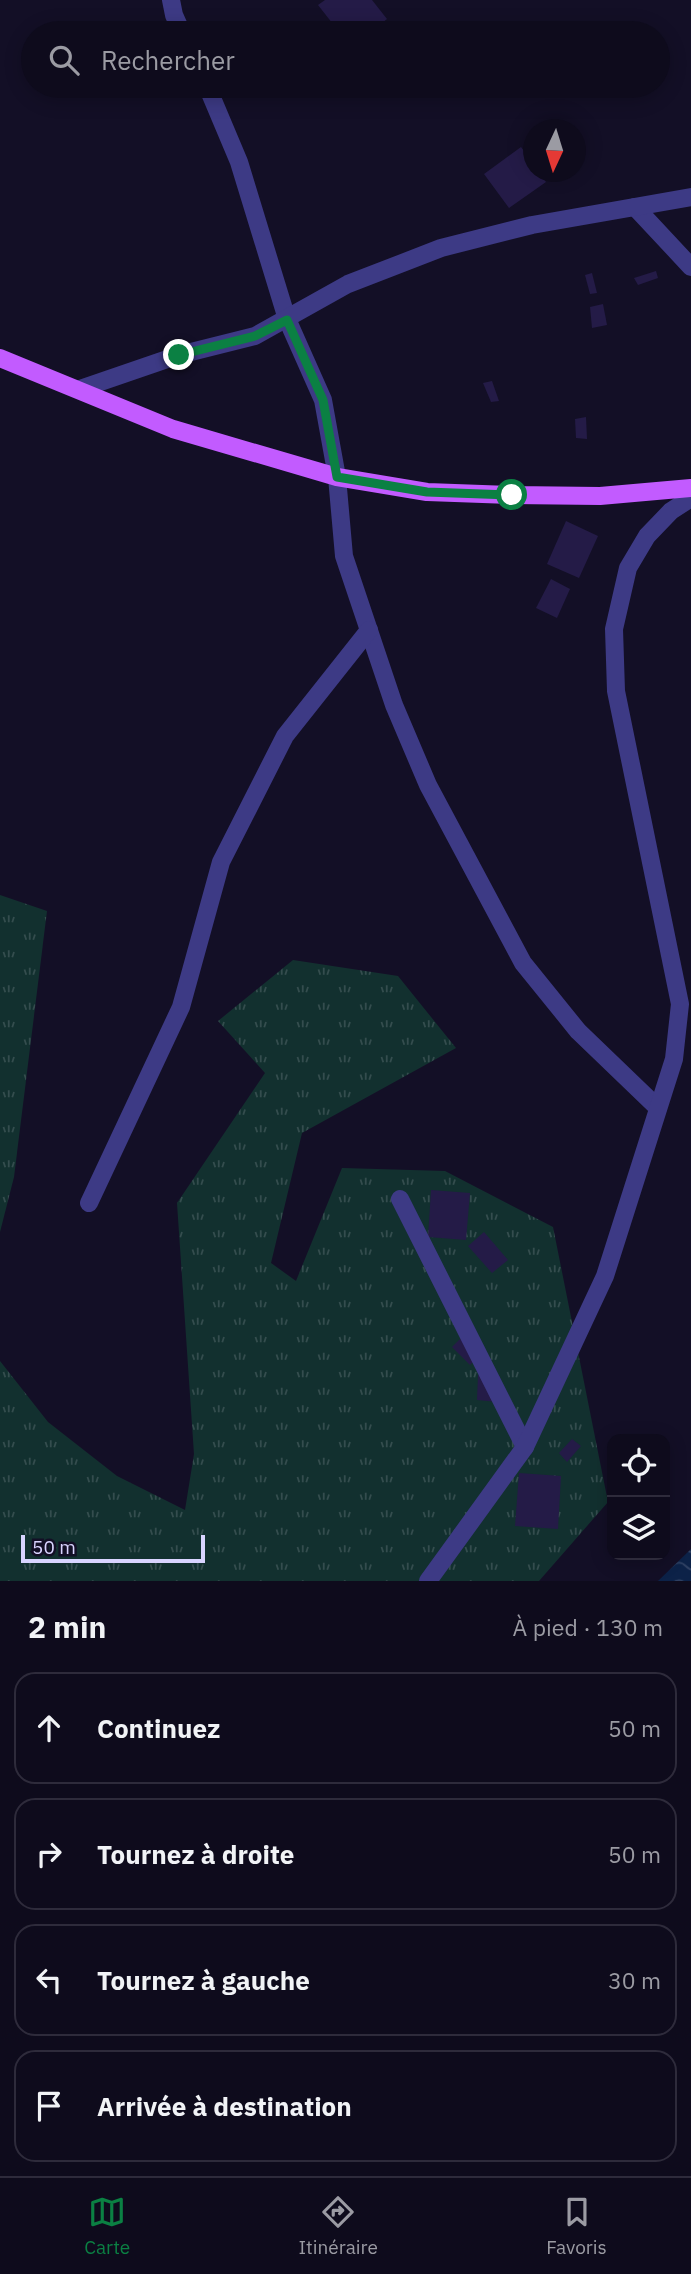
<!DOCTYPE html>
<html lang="fr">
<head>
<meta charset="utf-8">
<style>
	body { margin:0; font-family:"IBM Plex Sans",sans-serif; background:#171425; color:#f1f3f6 }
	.controls { position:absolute; right:21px; bottom:21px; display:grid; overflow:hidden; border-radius:14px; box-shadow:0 4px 18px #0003 }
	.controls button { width:63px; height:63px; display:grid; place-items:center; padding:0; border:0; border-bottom:2px solid #2e2b3b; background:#0e0b1c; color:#f1f3f6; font:35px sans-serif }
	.compass { position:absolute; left:523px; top:119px; width:63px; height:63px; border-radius:50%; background:#0e0b1c; box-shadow:0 4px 18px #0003; rotate:184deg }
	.scale { position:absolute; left:21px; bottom:18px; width:184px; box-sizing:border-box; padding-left:7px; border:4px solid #d9d4ff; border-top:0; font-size:19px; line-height:24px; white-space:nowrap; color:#d9d4ff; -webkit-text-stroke:5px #130f26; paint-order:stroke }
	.stop { position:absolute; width:21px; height:21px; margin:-16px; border:5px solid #0b8043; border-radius:50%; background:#fff }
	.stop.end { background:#0b8043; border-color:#fff; box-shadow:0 2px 7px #0008 }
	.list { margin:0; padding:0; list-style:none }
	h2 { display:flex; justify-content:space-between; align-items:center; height:91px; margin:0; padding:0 28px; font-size:30px }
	h2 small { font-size:23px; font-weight:400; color:#9b9ba3 }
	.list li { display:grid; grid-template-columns:46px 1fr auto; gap:21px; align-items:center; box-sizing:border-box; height:112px; margin:0 14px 14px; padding:0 14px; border:2px solid #2e2b3b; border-radius:21px }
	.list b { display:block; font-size:26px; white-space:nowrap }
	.list em { font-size:23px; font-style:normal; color:#9b9ba3 }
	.icon { flex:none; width:38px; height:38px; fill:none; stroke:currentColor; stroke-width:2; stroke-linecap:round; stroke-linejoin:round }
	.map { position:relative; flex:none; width:691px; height:1581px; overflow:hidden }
	.search { position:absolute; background:#0e0b1c; box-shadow:0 4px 18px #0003; left:21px; right:21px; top:21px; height:77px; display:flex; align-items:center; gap:18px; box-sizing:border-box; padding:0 24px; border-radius:38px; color:#9b9ba3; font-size:26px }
	.sheet { height:595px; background:#0e0b1c }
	nav { display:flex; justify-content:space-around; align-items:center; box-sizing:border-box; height:98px; border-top:2px solid #2e2b3b; background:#0e0b1c; font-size:19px; color:#9b9ba3 }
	nav a { display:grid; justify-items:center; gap:4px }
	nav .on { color:#0b8043 }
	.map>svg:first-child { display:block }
	.grass { fill:url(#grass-tufts) }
	.water { fill:url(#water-waves) }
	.building { fill:#241b47 }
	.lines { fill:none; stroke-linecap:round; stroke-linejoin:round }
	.minor { stroke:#3d3a85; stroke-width:18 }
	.primary { stroke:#c25bff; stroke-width:18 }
	.route { stroke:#0b8043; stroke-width:9 }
</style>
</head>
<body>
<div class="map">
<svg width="691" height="1581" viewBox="0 0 691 1581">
	<defs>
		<pattern id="grass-tufts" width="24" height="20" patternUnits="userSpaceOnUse" patternTransform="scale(1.75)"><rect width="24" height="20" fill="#12302f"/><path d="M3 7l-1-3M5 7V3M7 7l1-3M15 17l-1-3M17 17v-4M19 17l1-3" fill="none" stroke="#344d4e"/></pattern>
		<pattern id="water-waves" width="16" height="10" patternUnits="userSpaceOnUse" patternTransform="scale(1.75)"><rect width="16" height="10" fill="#0c2248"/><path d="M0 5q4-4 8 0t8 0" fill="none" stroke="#2f4163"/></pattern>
	</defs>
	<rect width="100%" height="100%" fill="#130f26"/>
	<!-- grass -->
	<g class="grass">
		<polygon points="0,895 47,911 14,1177 0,1232"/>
		<polygon points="293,960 398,976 456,1048 302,1133 271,1263 296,1281 342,1168 445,1171 553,1227 608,1502 539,1581 0,1581 0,1361 48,1422 117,1476 185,1510 194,1454 177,1203 265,1073 218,1021"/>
	</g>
	<!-- water -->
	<polygon class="water" points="691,1549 691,1581 658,1581"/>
	<!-- building -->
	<g class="building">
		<polygon points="325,0 372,0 387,19 369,33 340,33 318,5"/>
		<polygon points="521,147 534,164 534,172 539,172 546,182 509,208 484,174"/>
		<polygon points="656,271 658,278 638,285 634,278"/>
		<polygon points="592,273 597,293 590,294 585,275"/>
		<polygon points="603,304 607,325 592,328 590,307"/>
		<polygon points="492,381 499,401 491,402 483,383"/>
		<polygon points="586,417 587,439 576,438 575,419"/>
		<polygon points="566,521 598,536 579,578 547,564"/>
		<polygon points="551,579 570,589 557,618 536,608"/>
		<polygon points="431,1190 470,1193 466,1240 428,1237"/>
		<polygon points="484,1232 508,1260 492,1273 468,1246"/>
		<polygon points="466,1333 484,1351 470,1365 452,1347"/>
		<polygon points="478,1375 500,1376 498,1402 477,1400"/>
		<polygon points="572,1439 581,1446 567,1462 559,1453"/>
		<polygon points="519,1473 561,1476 558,1529 515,1526"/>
	</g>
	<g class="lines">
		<!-- minor -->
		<g class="minor">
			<polyline points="171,0 174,15 182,33"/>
			<polyline points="207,86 239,162 287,319 323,400 337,477 344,556 394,705 428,785 523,963 578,1031 658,1108"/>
			<polyline points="635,207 691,267"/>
			<polyline points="80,389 179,355 255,336 348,284 441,248 532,225 691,197"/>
			<polyline points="400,1199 525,1447"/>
			<polyline points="89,1203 181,1007 221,862 285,736 369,630"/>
			<polyline points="428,1581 525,1447 605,1276 674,1059 680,1004 616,691 614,629 628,568 647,536 671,511 691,498"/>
		</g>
		<!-- primary -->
		<polyline class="primary" points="0,358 173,429 337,477 427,492 512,495 600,496 691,488"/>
	</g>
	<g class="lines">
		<!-- route -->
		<polyline class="route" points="179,355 255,336 287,320 323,400 337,477 427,492 512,495"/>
	</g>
</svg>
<div class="controls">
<button><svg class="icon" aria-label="locate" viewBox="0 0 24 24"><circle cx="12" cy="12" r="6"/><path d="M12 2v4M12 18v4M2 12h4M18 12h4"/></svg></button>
<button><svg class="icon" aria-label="layers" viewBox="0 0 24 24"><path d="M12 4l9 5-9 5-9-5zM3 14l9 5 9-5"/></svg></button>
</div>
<svg class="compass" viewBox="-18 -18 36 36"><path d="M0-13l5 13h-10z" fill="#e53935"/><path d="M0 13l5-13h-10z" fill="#9b9ba3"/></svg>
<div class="scale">50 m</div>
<div class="stop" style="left:512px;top:495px"></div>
<div class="stop end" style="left:179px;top:355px"></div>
<div class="search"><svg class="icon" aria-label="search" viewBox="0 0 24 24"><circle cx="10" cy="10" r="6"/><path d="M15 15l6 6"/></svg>Rechercher</div>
</div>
<section class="sheet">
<h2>2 min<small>À pied · 130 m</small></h2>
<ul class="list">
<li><svg class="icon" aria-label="ahead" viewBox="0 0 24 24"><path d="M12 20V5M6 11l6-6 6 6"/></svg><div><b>Continuez</b></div><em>50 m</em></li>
<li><svg class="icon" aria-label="right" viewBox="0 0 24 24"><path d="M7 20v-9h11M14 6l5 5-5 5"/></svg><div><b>Tournez à droite</b></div><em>50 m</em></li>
<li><svg class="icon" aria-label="left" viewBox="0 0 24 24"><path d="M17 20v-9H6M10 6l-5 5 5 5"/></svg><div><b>Tournez à gauche</b></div><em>30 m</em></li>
<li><svg class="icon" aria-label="arrive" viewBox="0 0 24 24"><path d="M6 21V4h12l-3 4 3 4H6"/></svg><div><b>Arrivée à destination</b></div></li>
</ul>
</section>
<nav>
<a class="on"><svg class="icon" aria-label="map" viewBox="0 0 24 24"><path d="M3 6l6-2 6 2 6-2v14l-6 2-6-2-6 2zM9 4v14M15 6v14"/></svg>Carte</a>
<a><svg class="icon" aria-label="directions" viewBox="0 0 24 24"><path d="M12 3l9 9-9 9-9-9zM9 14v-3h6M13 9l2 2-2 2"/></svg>Itinéraire</a>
<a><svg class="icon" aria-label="saved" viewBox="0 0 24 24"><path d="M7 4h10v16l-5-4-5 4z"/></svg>Favoris</a>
</nav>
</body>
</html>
